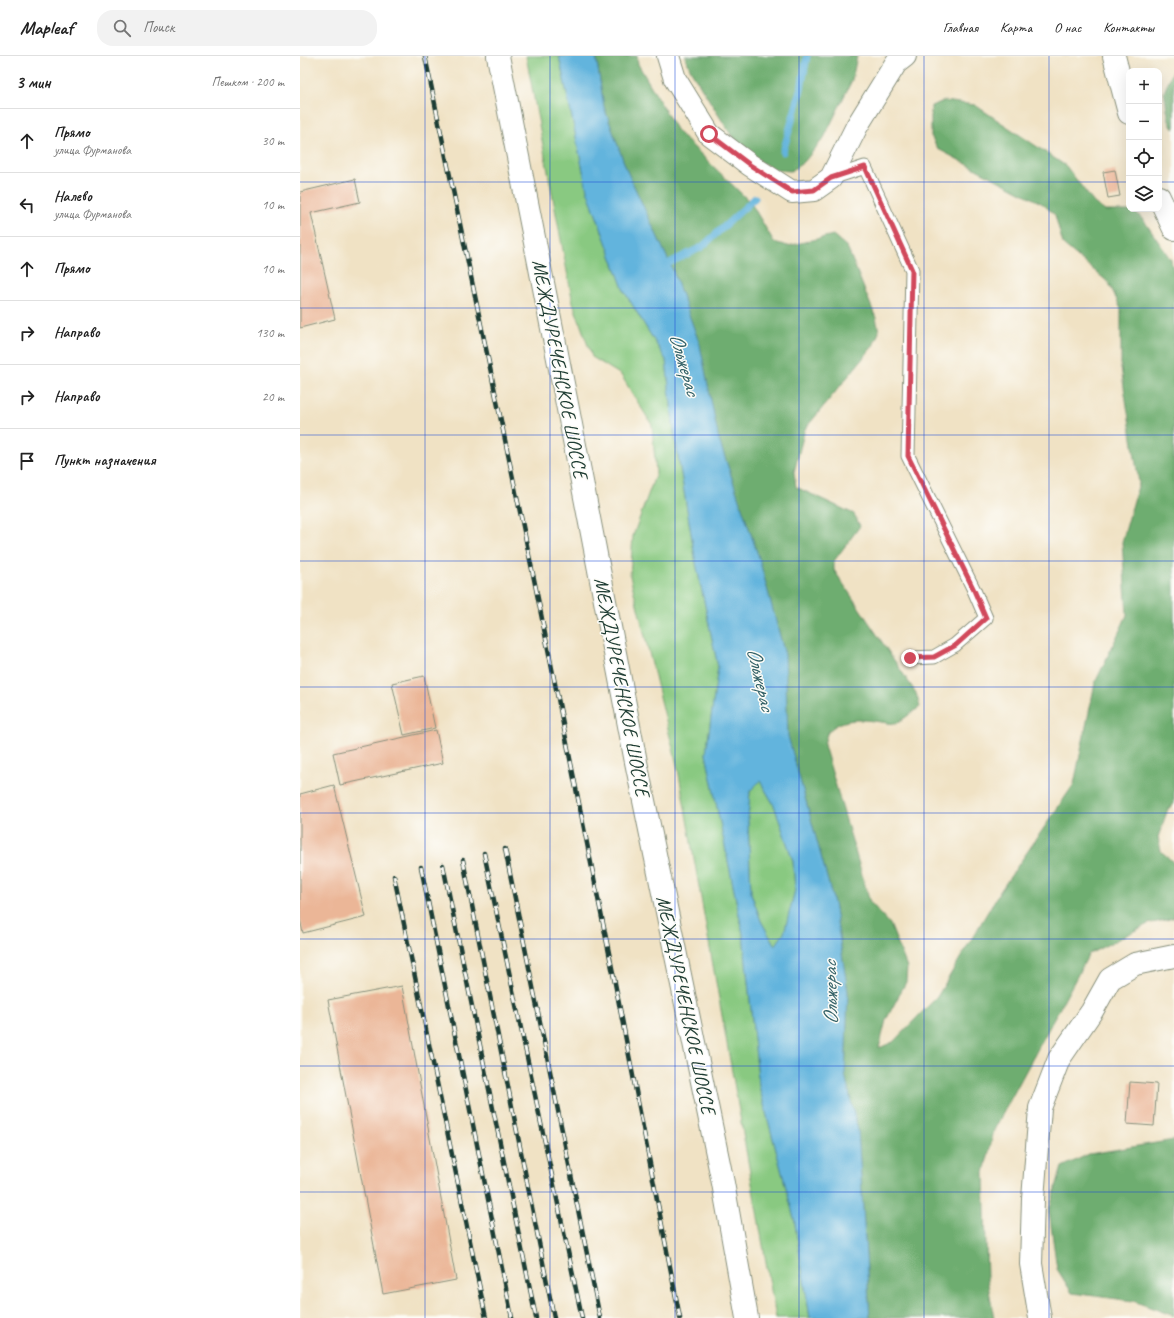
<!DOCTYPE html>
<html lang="ru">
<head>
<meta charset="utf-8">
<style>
	body { margin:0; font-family:Caveat,sans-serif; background:#f2f2f2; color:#222 }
	.controls { position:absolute; right:12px; top:12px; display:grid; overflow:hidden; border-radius:8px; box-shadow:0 4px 16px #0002 }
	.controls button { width:36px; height:36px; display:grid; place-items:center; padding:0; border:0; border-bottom:1px solid #e0e0e0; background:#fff; color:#222; font:20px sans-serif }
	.stop { position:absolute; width:12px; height:12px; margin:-9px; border:3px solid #d1495b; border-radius:50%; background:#fff }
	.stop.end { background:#d1495b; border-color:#fff; box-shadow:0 1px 4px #0008 }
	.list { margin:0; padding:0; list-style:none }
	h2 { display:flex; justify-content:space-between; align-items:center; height:52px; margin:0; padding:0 16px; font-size:17px }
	h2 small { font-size:13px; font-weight:400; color:#767676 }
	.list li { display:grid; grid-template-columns:26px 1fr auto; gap:12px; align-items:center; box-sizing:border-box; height:64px; padding:0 16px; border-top:1px solid #e0e0e0 }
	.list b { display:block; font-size:15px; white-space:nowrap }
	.list p { margin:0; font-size:13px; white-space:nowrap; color:#767676 }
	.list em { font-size:13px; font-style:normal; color:#767676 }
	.icon { flex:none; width:22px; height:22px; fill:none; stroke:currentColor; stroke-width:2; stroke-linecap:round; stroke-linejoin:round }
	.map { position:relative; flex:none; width:874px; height:1262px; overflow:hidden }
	header { display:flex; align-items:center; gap:24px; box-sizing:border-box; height:56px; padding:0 20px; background:#fff; border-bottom:1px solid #e0e0e0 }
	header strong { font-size:19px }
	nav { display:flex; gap:22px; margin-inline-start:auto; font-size:14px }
	.search { width:280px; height:36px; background:#f2f2f2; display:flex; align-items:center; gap:10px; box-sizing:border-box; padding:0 14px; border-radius:16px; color:#767676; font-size:15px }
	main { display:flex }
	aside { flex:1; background:#fff }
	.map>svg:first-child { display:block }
	.green { fill:#89c981; stroke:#54835a }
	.forest { fill:#6ead6f; stroke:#467552 }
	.water { fill:#62b4dd; stroke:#407888; fill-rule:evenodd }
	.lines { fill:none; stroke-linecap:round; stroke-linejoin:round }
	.stream { stroke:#62b4dd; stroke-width:7 }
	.building { fill:#ebb697 }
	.service-casing { stroke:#88907c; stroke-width:15 }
	.minor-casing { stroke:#88907c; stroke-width:24 }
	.service { stroke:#fff; stroke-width:13 }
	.minor { stroke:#fff; stroke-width:22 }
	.rail-casing { stroke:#1f3d34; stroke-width:4.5 }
	.rail { stroke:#fdfcf7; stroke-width:3; stroke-dasharray:9; stroke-linecap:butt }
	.route { stroke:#d1495b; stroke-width:5 }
	.grid { fill:none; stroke:#1d4ed8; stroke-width:1; stroke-opacity:0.55 }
	.labels { text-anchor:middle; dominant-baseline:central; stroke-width:3; stroke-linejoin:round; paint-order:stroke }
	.street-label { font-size:20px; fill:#1f3d34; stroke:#fdfcf7 }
	.water-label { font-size:21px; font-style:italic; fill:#336167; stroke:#fdfcf7 }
</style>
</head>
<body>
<header>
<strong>Mapleaf</strong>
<div class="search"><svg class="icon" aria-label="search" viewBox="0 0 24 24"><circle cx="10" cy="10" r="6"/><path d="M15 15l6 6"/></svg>Поиск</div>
<nav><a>Главная</a><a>Карта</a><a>О нас</a><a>Контакты</a></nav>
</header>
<main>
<aside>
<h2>3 мин<small>Пешком · 200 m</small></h2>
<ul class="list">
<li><svg class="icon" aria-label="ahead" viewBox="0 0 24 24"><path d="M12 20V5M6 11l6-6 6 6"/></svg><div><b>Прямо</b><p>улица Фурманова</p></div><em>30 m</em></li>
<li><svg class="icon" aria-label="left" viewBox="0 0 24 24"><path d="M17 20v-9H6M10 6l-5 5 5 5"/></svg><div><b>Налево</b><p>улица Фурманова</p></div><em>10 m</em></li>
<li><svg class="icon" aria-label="ahead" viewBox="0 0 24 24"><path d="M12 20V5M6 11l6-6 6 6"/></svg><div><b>Прямо</b></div><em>10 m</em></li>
<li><svg class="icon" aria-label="right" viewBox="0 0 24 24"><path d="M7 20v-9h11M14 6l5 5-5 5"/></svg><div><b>Направо</b></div><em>130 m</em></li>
<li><svg class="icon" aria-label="right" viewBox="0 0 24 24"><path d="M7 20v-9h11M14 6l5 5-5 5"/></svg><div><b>Направо</b></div><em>20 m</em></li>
<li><svg class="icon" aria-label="arrive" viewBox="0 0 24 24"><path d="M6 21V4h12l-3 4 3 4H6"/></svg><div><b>Пункт назначения</b></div></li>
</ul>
</aside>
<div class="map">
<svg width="874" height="1262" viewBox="0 0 874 1262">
	<rect width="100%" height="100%" fill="#fdfcf7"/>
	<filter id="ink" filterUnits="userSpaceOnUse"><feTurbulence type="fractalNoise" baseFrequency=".025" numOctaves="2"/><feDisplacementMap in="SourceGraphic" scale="8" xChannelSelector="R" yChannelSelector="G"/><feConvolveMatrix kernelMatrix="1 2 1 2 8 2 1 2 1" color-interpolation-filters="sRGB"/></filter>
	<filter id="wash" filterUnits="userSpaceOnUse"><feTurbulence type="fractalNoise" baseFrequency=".012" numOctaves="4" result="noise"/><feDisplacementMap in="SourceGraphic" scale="16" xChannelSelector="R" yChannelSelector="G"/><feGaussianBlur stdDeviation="0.9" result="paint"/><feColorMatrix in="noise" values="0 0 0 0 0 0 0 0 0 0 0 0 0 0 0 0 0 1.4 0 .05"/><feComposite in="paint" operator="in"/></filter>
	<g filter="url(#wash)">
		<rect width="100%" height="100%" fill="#f0e2c4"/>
		<!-- green -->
		<g class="green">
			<polygon points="226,0 259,0 287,134 324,235 366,304 374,376 396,507 418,611 406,698 443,878 459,1030 494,1162 510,1262 476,1262 378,713 330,520 333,480 356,417 352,369 321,319 292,301 273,247"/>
			<polygon points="460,725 474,749 493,805 495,834 484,878 475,890 461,865 451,837 448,765 450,735"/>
		</g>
		<!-- forest -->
		<g class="forest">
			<path d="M296,0H337L338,8L377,75L451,147L474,186L488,190L533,179L547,191L576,262L579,276L573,290L505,373L494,416L496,431L554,458L560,470L534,505V514L616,637L620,651L596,668C575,666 546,657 529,675C526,678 525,685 524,689L570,846L590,868L607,911L606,926L586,964L579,992L593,986L637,941L699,837L774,728L795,627L827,559L822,486L839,427L821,312V253L809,227L763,188L755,159L743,148L638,93L631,80V50L644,45L675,49L766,110L794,147L805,155H835L845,166L871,204L874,218V748L868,753L858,781L861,795L874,807V862L848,868L789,898L694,1074L684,1117L687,1223L694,1262H570L558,1074L545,1019L548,936L534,847L488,680L485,599L459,502L419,384L400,289L372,212L327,115L304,51Z"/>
			<polygon points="385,0 557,0 552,24 524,82 504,106 491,115 476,114 450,100 431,79 391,15"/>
			<polygon points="874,12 874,74 869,65 864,36"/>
			<polygon points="874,1084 874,1260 833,1245 772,1237 757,1213 749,1155 762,1111 789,1098"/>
		</g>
		<!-- water -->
		<path class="water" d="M259,0H296L304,51L327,115L372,212L400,289L419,384L459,502L485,599L488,680L534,847L548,936L545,1019L558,1074L570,1262H510L494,1162L459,1030L443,878L406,698L418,611L396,507L374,376L366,304L324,235L287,134ZM460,725L474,749L493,805L495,834L484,877L475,890L461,865L451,837L448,765L450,735Z"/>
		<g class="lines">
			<!-- stream -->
			<g class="stream">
				<polyline points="483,96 501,33 507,0"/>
				<polyline points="361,211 402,191 455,142"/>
			</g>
		</g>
		<g id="blocks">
			<!-- building -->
			<g class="building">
				<polygon points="815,114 820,140 808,142 803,116"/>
				<polygon points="55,123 60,146 11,157 35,263 0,272 0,136"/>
				<polygon points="124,620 135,672 104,679 92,627"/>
				<polygon points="136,674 143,707 40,729 33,697"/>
				<polygon points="34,729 66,861 3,877 0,863 0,738"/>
				<polygon points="102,930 156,1224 83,1238 28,944"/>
				<polygon points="830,1026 857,1028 854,1070 827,1068"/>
			</g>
		</g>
	</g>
	<g filter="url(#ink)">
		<use href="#blocks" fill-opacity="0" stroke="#88907c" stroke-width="1"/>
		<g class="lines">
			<!-- service casing -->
			<g class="service-casing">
				<polyline id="service" points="531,122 565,111 612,214 608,400 673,532 686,562 655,589 634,601 610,602"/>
			</g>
			<!-- minor casing -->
			<g class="minor-casing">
				<g id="minor">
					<polyline points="198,0 268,353 336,706 423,1127 447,1262"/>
					<polyline points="368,0 375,23 409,78 450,109 492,136 514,134 531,122 557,70 596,7 605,0"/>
					<polyline points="814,0 829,57"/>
					<polyline points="859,141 874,173"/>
					<polyline points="740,1262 731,1208 733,1143 740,1052 759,1003 792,955 810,923 835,908 874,900"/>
				</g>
			</g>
			<!-- service -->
			<use href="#service" class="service"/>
			<!-- minor -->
			<use href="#minor" class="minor"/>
			<!-- rail casing -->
			<g class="rail-casing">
				<g id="rail">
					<polyline points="125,0 234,523 314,922 380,1262"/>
					<polyline points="205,793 300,1262"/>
					<polyline points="184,797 282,1262"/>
					<polyline points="163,804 254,1262"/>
					<polyline points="143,809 236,1262"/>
					<polyline points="121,811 212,1262"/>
					<polyline points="94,820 186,1262"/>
				</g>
			</g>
			<!-- rail -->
			<use href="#rail" class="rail"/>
		</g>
	</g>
	<g class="lines" filter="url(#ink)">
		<!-- route -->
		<polyline class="route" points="409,78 450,109 492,136 514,134 531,122 565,111 612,214 608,400 673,532 686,562 656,589 634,601 610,602"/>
	</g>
	<!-- grid -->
	<path class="grid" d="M125,0V1262M250,0V1262M375,0V1262M499,0V1262M624,0V1262M749,0V1262M0,126H829M859,126H874M0,252H874M0,379H874M0,505H874M0,631H874M0,757H874M0,883H874M0,1010H874M0,1136H874"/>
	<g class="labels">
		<!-- street labels -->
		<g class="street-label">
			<text transform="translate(260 313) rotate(79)">МЕЖДУРЕЧЕНСКОЕ ШОССЕ</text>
			<text transform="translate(322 631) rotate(79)">МЕЖДУРЕЧЕНСКОЕ ШОССЕ</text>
			<text transform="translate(386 949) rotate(78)">МЕЖДУРЕЧЕНСКОЕ ШОССЕ</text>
		</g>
		<!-- water labels -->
		<g class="water-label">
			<text transform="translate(385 308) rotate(74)">Ольжерас</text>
			<text transform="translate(461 623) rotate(77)">Ольжерас</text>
			<text transform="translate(530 937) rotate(-91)">Ольжерас</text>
		</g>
	</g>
</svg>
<div class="controls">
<button>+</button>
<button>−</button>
<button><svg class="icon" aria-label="locate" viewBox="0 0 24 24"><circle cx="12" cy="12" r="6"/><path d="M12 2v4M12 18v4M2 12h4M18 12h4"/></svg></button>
<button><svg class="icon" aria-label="layers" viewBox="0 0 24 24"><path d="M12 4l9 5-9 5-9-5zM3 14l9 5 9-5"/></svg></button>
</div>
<div class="stop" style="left:409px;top:78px"></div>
<div class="stop end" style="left:610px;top:602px"></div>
</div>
</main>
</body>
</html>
